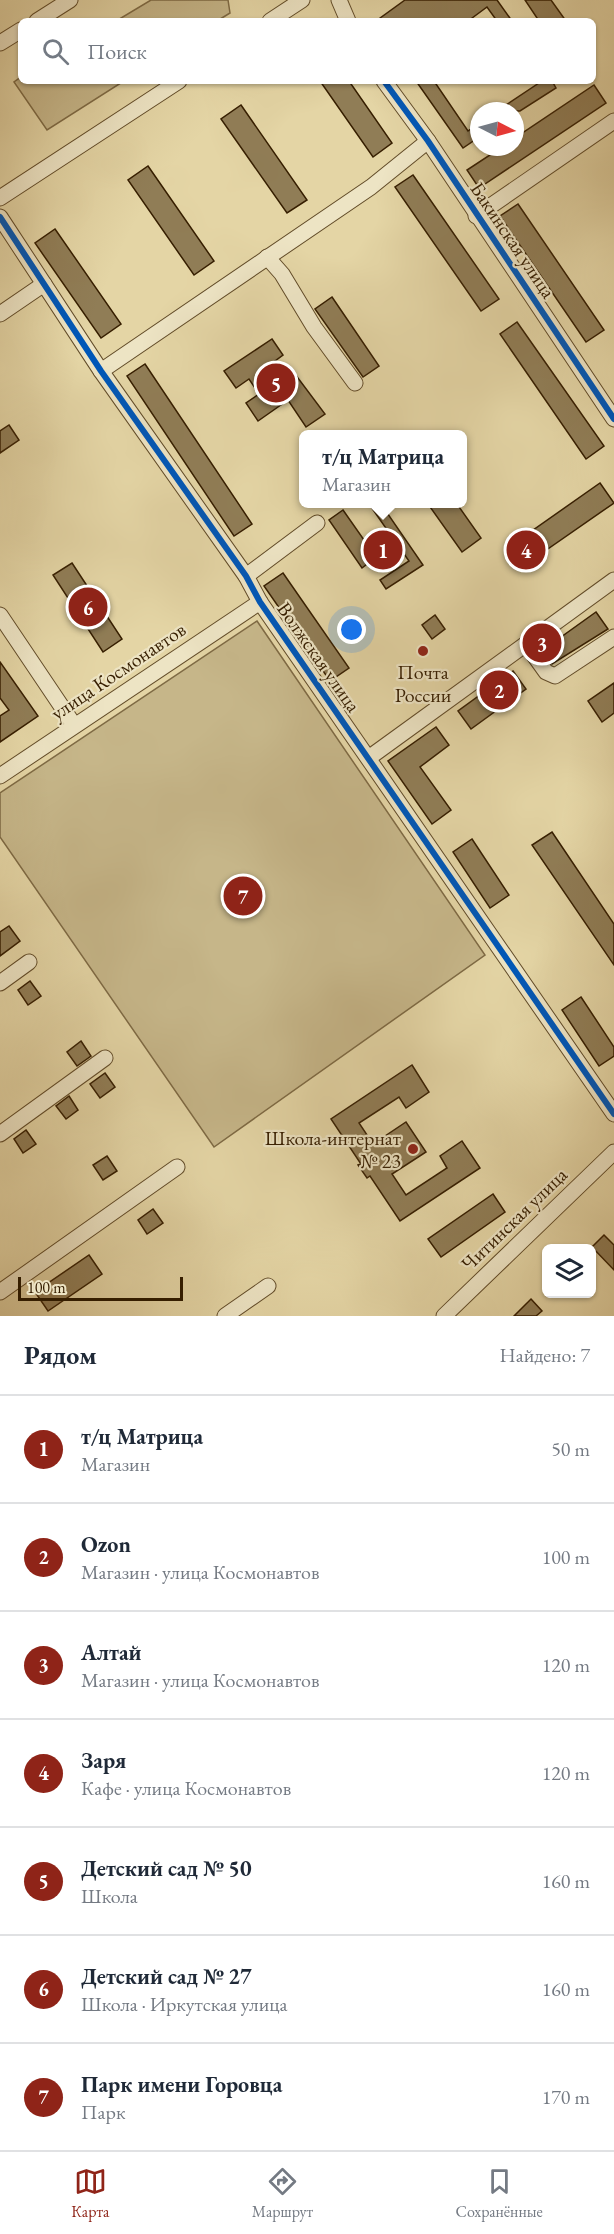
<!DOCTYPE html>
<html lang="ru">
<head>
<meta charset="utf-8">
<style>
	body { margin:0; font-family:"EB Garamond",serif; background:#f6f6f7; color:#1f2937 }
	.controls { position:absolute; right:18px; bottom:18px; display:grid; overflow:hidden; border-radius:9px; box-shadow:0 2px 4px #0004 }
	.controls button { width:54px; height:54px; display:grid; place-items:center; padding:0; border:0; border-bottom:2px solid #e0e1e3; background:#fff; color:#1f2937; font:30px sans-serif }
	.compass { position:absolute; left:470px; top:102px; width:54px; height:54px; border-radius:50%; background:#fff; box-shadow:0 2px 4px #0004; rotate:96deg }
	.scale { position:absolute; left:18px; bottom:15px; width:165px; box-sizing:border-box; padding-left:6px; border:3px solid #361e00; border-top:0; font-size:16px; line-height:21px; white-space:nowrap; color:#361e00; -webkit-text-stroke:4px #ede4c4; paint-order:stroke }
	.you { position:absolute; left:352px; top:630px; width:21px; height:21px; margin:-15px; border:4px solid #fff; border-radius:50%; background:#1a73e8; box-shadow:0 0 0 9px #1a73e833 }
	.badge { display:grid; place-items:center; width:39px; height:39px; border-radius:50%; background:#8f2418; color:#fff; font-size:20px; font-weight:700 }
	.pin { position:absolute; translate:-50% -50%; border:3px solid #fff; box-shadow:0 2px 6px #0006 }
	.popup { position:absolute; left:299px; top:430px; width:168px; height:78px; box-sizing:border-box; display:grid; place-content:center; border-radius:9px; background:#fff; filter:drop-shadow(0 2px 4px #0005); font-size:20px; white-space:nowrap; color:#747a83 }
	.popup b { font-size:22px; color:#1f2937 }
	.popup::after { content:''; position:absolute; left:50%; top:100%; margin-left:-12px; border:12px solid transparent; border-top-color:#fff }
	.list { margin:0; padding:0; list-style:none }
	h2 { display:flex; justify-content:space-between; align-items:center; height:78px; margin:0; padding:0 24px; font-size:26px }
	h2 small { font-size:20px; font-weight:400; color:#747a83 }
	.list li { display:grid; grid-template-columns:39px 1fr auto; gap:18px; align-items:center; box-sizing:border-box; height:108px; padding:0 24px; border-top:2px solid #e0e1e3 }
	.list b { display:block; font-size:22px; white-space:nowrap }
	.list p { margin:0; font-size:20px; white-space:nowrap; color:#747a83 }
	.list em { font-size:20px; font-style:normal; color:#747a83 }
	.icon { flex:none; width:33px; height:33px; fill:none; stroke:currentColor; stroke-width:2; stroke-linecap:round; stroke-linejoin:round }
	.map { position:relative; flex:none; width:614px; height:1316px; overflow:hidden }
	.search { position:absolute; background:#fff; box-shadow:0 2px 4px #0004; left:18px; right:18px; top:18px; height:66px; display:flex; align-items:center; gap:15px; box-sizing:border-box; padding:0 21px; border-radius:9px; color:#747a83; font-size:22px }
	.sheet { height:834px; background:#fff }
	nav { display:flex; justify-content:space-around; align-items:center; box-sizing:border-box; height:84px; border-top:2px solid #e0e1e3; background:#fff; font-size:16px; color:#747a83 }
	nav a { display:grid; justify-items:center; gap:3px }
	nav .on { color:#8f2418 }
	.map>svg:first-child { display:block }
	.green { fill:#c6b689; stroke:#7e6a44; stroke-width:1.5 }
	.building { fill:#907d56; stroke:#361e00; stroke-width:1.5 }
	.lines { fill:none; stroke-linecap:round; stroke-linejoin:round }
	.minor-casing { stroke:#624c29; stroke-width:17 }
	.minor { stroke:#ede4c4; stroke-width:15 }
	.cycleway-casing { stroke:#ede4c4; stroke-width:10 }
	.cycleway { stroke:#0057b8; stroke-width:6 }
	.poi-dot { fill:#8f2418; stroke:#ede4c4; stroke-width:2 }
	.labels { text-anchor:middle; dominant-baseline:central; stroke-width:4.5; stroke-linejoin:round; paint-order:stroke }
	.street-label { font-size:20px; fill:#361e00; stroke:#ede4c4 }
	.poi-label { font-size:20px; fill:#361e00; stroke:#ede4c4 }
</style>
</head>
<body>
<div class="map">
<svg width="614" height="1316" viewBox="0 0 614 1316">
	<rect width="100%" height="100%" fill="#e4d5a5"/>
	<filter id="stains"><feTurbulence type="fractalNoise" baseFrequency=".00333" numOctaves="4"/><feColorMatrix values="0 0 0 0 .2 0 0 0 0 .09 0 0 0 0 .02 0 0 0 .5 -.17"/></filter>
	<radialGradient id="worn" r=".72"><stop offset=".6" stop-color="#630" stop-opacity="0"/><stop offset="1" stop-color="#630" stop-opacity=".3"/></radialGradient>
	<!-- green -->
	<g class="green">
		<polygon points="151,0 228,0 230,13 217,21 116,21"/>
		<polygon points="21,77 21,81 124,81 47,130 14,82"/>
		<polygon points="257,621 485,955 214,1147 0,837 0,793"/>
	</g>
	<!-- building -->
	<g class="building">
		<polygon points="405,0 497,0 512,21 497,21 487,7 468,21 376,21"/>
		<polygon points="525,0 551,0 566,21 539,21"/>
		<polygon points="320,81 349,81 392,143 373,157"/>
		<polygon points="416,81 434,81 468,131 479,123 479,137 463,148"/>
		<polygon points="542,81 552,81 556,88 520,111 497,111"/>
		<polygon points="594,85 606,103 479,188 467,170 502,147 515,147 515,138"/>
		<polygon points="241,105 307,200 287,213 221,119"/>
		<polygon points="148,166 214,261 194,275 128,180"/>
		<polygon points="413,175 499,299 481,311 395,187"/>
		<polygon points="518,204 604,330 586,342 500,216"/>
		<polygon points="55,229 121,324 101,338 35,243"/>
		<polygon points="332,297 379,366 363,377 315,309"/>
		<polygon points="517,322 604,446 586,459 500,334"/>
		<polygon points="272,339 283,355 267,367 277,381 292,370 325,414 306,427 288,400 258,421 246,403 259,394 249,379 236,388 224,371"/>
		<polygon points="145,364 252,524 234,536 127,376"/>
		<polygon points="9,425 19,440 0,453 0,431"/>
		<polygon points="600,483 614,503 519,569 506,549"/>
		<polygon points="369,504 381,504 423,565 386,589 380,580 409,561"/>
		<polygon points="428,504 457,504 481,538 462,552"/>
		<polygon points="343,510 376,557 362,568 329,520"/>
		<polygon points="72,563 122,639 103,652 53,575"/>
		<polygon points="283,573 349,668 330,681 264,586"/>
		<polygon points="596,612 608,629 552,664 543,650"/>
		<polygon points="435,615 445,629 432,639 422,625"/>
		<polygon points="0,662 38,716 0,742 0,716 9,710 0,698"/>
		<polygon points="513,671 526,689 471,729 458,711"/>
		<polygon points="614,683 614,713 602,722 588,701"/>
		<polygon points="436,727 449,745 420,767 451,810 432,824 388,761"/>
		<polygon points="552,832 614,924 614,965 532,845"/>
		<polygon points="472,839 509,895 490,908 453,852"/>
		<polygon points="9,926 20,941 0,956 0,932"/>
		<polygon points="30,981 41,996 28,1005 18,990"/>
		<polygon points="581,997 614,1047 614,1056 599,1066 562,1010"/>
		<polygon points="81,1041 91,1056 77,1066 67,1052"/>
		<polygon points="412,1065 429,1092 406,1108 399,1097 359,1123 373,1144 406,1122 426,1152 392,1174 406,1195 447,1168 440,1156 462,1141 480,1168 400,1221 370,1176 367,1178 358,1165 361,1164 331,1119"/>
		<polygon points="105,1073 115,1087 100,1098 90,1084"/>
		<polygon points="69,1096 78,1110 66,1119 56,1106"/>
		<polygon points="26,1130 36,1144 23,1153 14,1139"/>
		<polygon points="107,1156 117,1171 103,1180 93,1165"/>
		<polygon points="493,1194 505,1212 441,1257 428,1239"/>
		<polygon points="153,1209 163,1223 147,1234 138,1220"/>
		<polygon points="604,1235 614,1245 614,1270 592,1247"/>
		<polygon points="89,1255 102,1274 48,1311 35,1292"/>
		<polygon points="531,1299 542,1311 536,1316 514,1316"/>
	</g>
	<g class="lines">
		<!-- minor casing -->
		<g class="minor-casing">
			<g id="minor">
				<polyline points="339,0 348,21"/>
				<polyline points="37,21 70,0"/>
				<polyline points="270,21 302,0"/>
				<polyline points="0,43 21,30"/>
				<polyline points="384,81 428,141 614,419"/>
				<polyline points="0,198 179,81"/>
				<polyline points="476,216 614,121"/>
				<polyline points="0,217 101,371 246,576 260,602 614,1114"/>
				<polyline points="267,257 282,274 314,327 355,383"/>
				<polyline points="0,314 44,284"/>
				<polyline points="101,371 371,187 428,141"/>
				<polyline points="246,576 317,523"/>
				<polyline points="0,615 74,725"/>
				<polyline points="526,644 546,672 555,676 614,637"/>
				<polyline points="370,757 614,580"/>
				<polyline points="0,776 260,602"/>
				<polyline points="0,983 29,962"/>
				<polyline points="0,1134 105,1058"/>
				<polyline points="0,1292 177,1167"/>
				<polyline points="225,1316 268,1286"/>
				<polyline points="444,1316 614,1152"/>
			</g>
		</g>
		<!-- minor -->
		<use href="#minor" class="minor"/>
		<!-- cycleway casing -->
		<g class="cycleway-casing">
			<g id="cycleway">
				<polyline points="384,81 428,141 614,419"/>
				<polyline points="0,217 101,371 246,576 260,602 614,1114"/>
			</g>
		</g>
		<!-- cycleway -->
		<use href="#cycleway" class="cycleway"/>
	</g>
	<!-- markers -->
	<g class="poi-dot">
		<circle cx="423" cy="651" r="6"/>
		<circle cx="413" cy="1149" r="6"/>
	</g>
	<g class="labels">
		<!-- street labels -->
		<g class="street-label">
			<text transform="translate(513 240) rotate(56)">Бакинская улица</text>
			<text transform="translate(319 657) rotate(55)">Волжская улица</text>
			<text transform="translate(118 671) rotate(-34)">улица Космонавтов</text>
			<text transform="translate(514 1219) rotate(-44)">Читинская улица</text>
		</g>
		<!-- poi labels -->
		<g class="poi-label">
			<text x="423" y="672">Почта<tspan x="423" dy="23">России</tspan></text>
			<text x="401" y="1138" text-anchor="end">Школа-интернат<tspan x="401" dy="23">№ 23</tspan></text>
		</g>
	</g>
	<rect width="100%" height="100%" filter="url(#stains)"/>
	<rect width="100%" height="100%" fill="url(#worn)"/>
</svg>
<div class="controls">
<button><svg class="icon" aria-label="layers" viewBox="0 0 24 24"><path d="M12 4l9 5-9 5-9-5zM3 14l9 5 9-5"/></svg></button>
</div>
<svg class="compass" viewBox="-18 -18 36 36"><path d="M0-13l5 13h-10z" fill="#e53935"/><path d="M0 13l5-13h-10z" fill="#747a83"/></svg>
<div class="scale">100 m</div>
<div class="you"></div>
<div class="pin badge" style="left:383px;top:550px">1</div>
<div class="popup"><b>т/ц Матрица</b>Магазин</div>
<div class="pin badge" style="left:499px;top:690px">2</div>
<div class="pin badge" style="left:542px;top:643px">3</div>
<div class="pin badge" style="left:526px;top:550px">4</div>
<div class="pin badge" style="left:276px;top:383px">5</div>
<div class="pin badge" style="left:88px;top:607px">6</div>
<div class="pin badge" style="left:243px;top:896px">7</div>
<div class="search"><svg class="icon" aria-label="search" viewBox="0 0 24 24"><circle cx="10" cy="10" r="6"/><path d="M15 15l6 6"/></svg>Поиск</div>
</div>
<section class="sheet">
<h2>Рядом<small>Найдено: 7</small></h2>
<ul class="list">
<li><span class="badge">1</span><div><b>т/ц Матрица</b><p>Магазин</p></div><em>50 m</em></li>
<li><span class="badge">2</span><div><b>Ozon</b><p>Магазин · улица Космонавтов</p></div><em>100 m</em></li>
<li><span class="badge">3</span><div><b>Алтай</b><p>Магазин · улица Космонавтов</p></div><em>120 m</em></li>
<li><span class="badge">4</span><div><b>Заря</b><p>Кафе · улица Космонавтов</p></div><em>120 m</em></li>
<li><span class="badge">5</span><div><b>Детский сад № 50</b><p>Школа</p></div><em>160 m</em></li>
<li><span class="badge">6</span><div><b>Детский сад № 27</b><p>Школа · Иркутская улица</p></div><em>160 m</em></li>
<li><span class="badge">7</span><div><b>Парк имени Горовца</b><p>Парк</p></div><em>170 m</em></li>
</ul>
</section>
<nav>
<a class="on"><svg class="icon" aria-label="map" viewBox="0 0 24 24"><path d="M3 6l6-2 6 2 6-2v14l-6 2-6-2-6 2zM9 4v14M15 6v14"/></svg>Карта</a>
<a><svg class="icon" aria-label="directions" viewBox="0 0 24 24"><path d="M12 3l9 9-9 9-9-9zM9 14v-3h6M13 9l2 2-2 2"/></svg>Маршрут</a>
<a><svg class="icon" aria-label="saved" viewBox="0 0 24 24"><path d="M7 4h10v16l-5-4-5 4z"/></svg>Сохранённые</a>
</nav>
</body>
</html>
